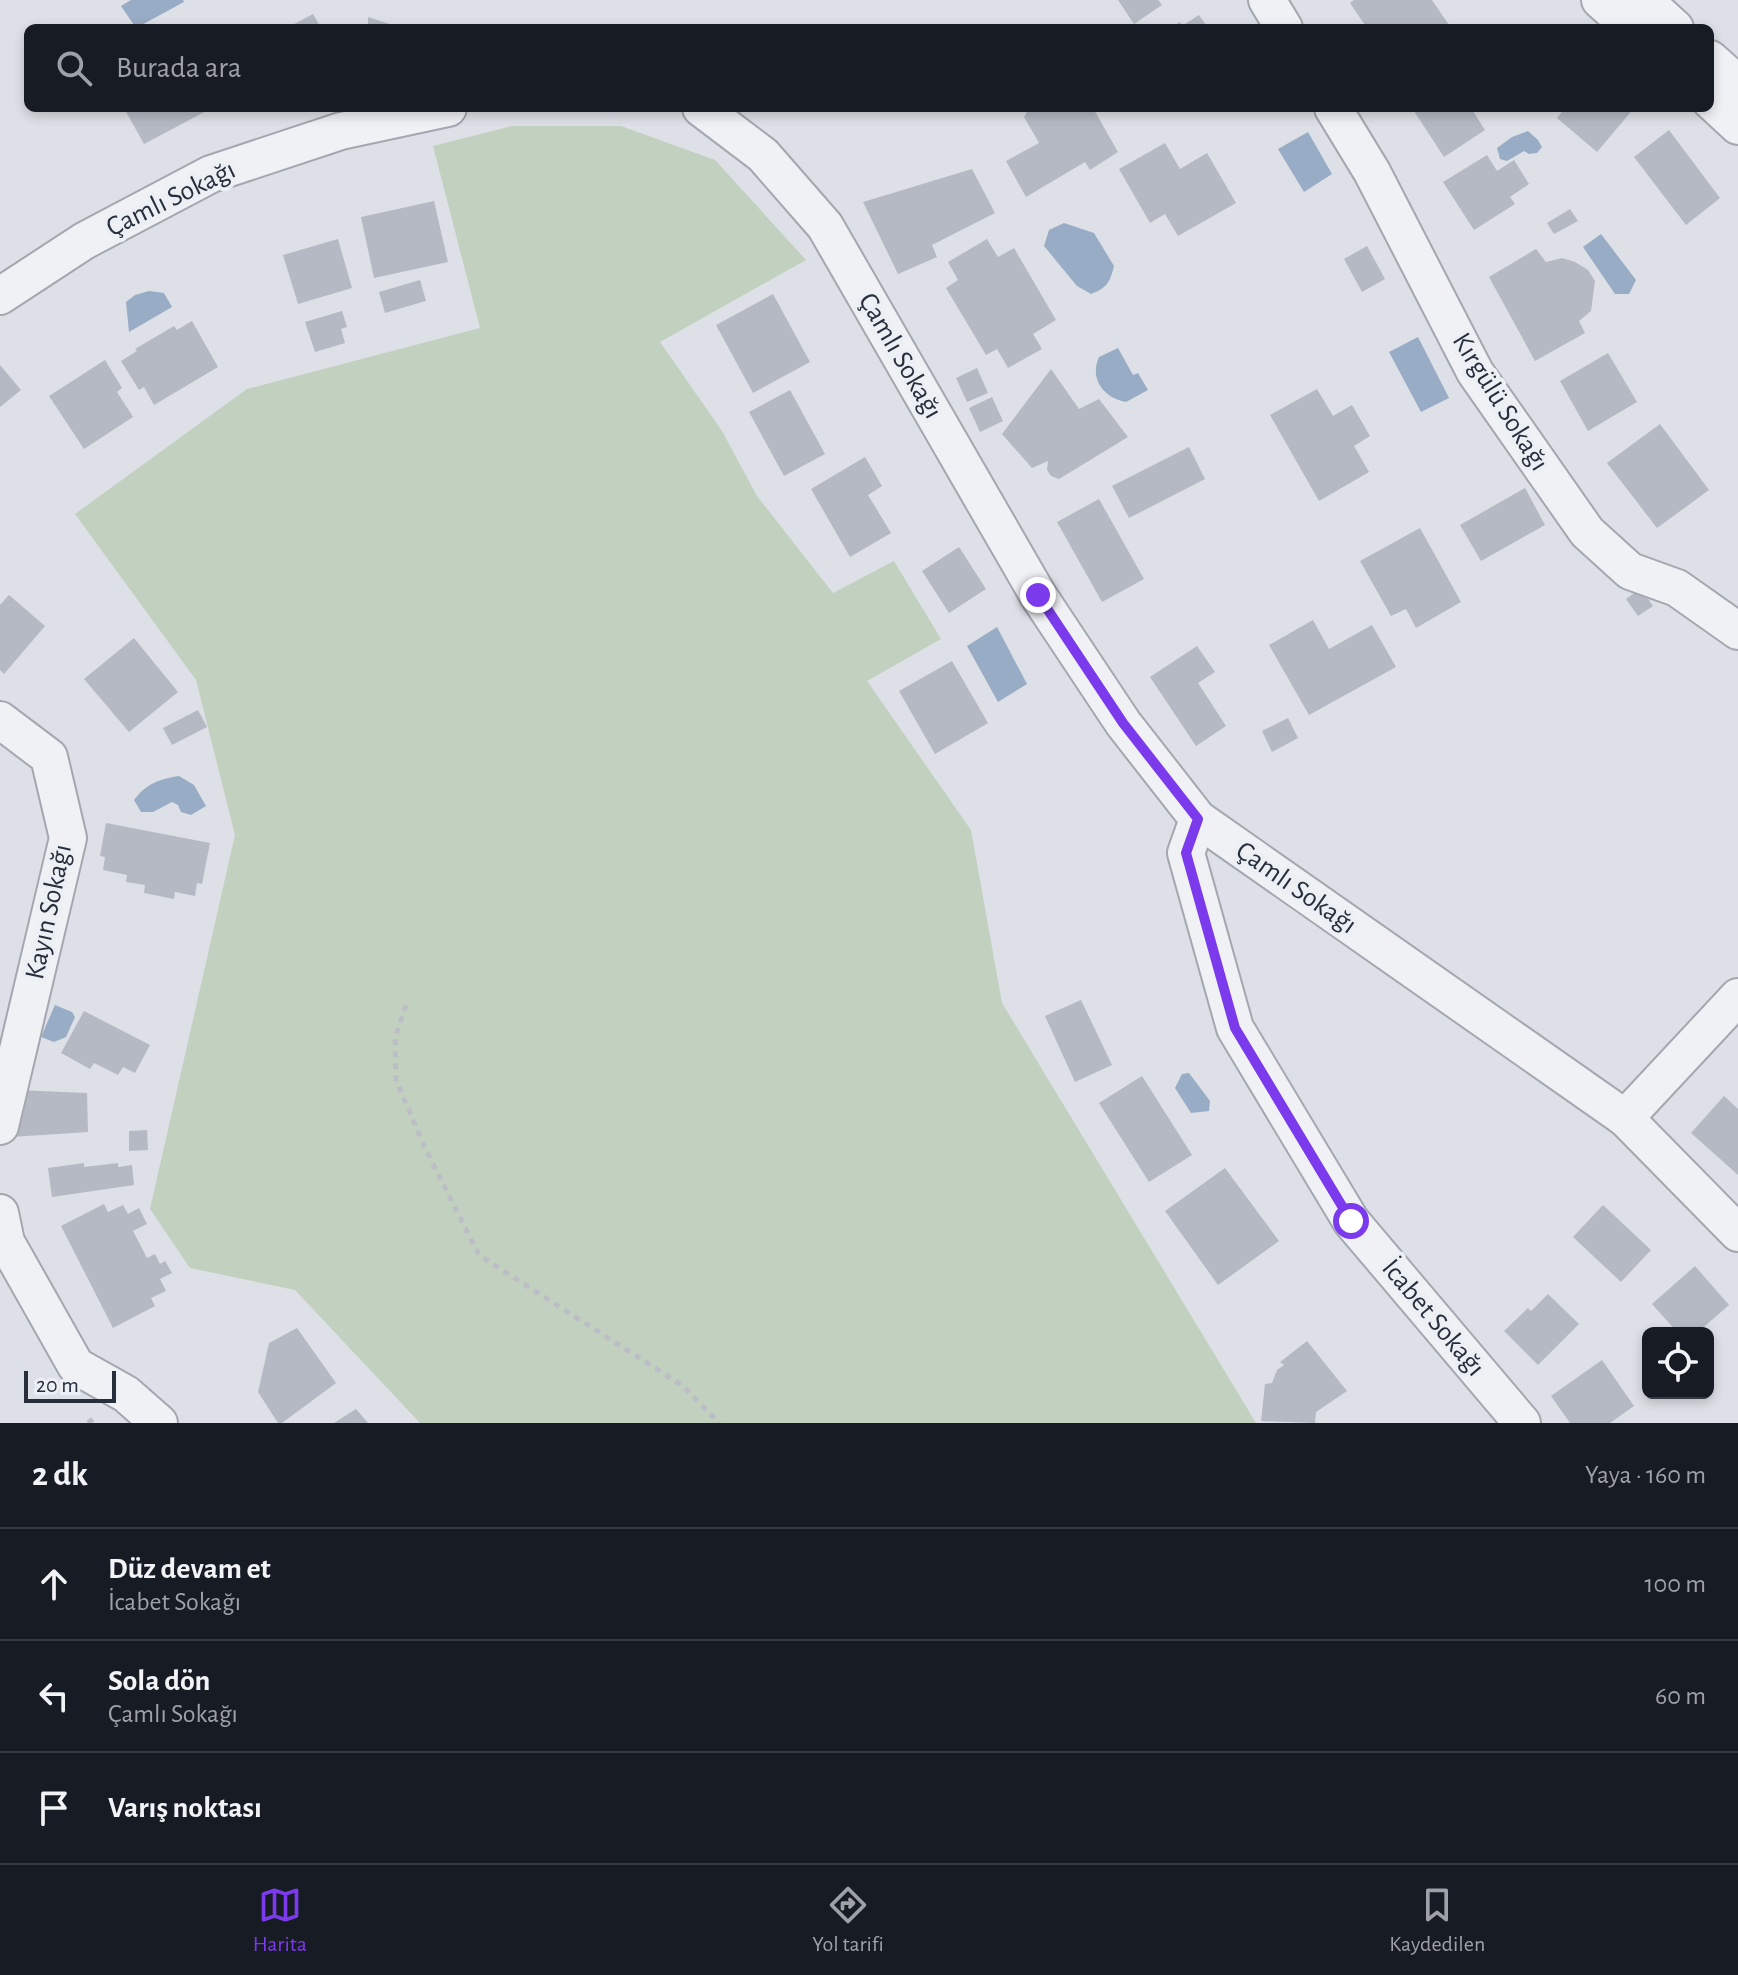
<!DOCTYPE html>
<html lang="tr">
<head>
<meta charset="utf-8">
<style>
	body { margin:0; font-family:"Alegreya Sans",sans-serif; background:#20242c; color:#f1f3f6 }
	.controls { position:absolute; right:24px; bottom:24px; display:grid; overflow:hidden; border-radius:12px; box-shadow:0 4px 12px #0003 }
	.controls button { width:72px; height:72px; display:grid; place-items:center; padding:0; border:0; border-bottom:2px solid #363941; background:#171b24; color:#f1f3f6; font:40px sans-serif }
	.scale { position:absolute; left:24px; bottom:20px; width:92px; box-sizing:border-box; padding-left:8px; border:4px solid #272e3c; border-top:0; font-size:22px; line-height:28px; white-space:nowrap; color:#272e3c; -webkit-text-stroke:6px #eceff4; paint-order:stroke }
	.stop { position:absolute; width:24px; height:24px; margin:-18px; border:6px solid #7c3aed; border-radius:50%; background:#fff }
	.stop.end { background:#7c3aed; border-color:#fff; box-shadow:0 2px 8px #0008 }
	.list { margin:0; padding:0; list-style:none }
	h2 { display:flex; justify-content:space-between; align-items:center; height:104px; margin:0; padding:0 32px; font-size:34px }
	h2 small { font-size:26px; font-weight:400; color:#9ea1a6 }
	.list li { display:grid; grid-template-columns:52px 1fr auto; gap:24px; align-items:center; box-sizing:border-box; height:112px; padding:0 32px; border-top:2px solid #363941 }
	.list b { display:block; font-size:30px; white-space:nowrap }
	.list p { margin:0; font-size:26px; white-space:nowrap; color:#9ea1a6 }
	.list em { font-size:26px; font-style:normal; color:#9ea1a6 }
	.icon { flex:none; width:44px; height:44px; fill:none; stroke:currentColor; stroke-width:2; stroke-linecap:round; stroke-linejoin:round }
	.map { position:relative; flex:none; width:1738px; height:1423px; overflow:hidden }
	.search { position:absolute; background:#171b24; box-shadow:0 4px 12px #0003; left:24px; right:24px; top:24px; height:88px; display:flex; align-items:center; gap:20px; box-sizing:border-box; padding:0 28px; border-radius:12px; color:#9ea1a6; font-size:30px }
	.sheet { height:440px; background:#171b24 }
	nav { display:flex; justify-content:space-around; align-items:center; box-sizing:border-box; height:112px; border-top:2px solid #363941; background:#171b24; font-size:22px; color:#9ea1a6 }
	nav a { display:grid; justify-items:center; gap:4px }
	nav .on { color:#7c3aed }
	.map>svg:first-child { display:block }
	.green { fill:#c2d0bf }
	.water { fill:#99acc5 }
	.building { fill:#b5b9c3 }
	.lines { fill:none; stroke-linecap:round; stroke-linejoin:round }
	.minor-casing { stroke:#a3a7b0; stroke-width:40 }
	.path { stroke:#bcbec5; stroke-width:5; stroke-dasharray:6 6; stroke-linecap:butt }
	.minor { stroke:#f0f1f5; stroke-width:36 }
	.route { stroke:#7c3aed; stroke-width:10 }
	.labels { text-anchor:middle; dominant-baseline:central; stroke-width:8; stroke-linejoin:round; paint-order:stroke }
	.street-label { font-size:28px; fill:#272e3c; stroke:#eceff4 }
</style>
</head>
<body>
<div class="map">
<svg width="1738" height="1423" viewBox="0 0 1738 1423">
	<rect width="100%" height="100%" fill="#dde0e6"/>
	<!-- green -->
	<polygon class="green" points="512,126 621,126 715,160 806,260 660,342 722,431 757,496 833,593 894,561 941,639 867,681 971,830 1002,1003 1256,1423 420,1423 295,1290 190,1268 150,1209 235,835 196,680 75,514 247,389 480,328 433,146"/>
	<!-- water -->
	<g class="water">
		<polygon points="131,0 183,0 184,2 136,28 121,6"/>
		<polygon points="1528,131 1538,140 1542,147 1537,153 1529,154 1524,151 1507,161 1500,159 1497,148 1512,137"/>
		<polygon points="1308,132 1332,174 1304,192 1278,149"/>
		<path d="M1064,223L1094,233L1114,266C1110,282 1107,288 1091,294L1077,286L1044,246L1049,230Z"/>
		<polygon points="1601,234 1636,280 1629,294 1615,294 1583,247"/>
		<polygon points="149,291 164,293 172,307 129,332 126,302 135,295"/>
		<polygon points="1418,337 1449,398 1421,412 1389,352"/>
		<path d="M1118,348L1133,375L1138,373L1148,390L1126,402C1104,398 1089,379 1099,357Z"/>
		<polygon points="997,627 1027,684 998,702 967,646"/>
		<path d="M179,776L194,785L206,806L191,815L181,812L178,805L172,802L153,812H141L134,800C146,784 159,779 179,776Z"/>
		<polygon points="55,1005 72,1012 75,1017 66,1037 54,1042 41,1037"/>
		<polygon points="1189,1073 1210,1101 1209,1111 1191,1113 1175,1088 1182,1074"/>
	</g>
	<!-- building -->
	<g class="building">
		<polygon points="1118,0 1158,0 1162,5 1134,24"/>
		<polygon points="1354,0 1432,0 1451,28 1367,28 1350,3"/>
		<polygon points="313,14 321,28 287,28"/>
		<polygon points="1199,15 1208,28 1170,28 1180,22 1182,26"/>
		<polygon points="368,17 399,27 399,28 368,28"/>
		<polygon points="124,108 212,108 144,144"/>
		<polygon points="1029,108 1093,108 1118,152 1090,170 1085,162 1026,197 1006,161 1039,143 1024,117"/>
		<polygon points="1412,108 1471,108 1485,130 1444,157"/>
		<polygon points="1565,108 1634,108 1597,152 1557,118"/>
		<polygon points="1669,130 1720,198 1686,225 1634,157"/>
		<polygon points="1165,143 1180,169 1207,153 1236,203 1178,236 1165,214 1150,223 1119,169"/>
		<polygon points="1487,155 1497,171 1514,160 1529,184 1510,197 1515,204 1474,230 1443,182"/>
		<polygon points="972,169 995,213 932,245 937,257 898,274 863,202"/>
		<polygon points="434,201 448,262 374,278 361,217"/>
		<polygon points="1570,209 1578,221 1554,234 1547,223"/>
		<polygon points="338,239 352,288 298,304 283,255"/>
		<polygon points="987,239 998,257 1014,248 1056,320 1033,334 1042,349 1008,368 997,349 986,355 946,288 958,280 948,262"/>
		<polygon points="1367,246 1385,279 1362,292 1344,259"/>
		<polygon points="1536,249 1546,262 1562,258 1575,262 1588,270 1595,281 1591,311 1579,321 1585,333 1535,361 1489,277"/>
		<polygon points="420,280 426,301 385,313 379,292"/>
		<polygon points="773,294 810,362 753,393 716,325"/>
		<polygon points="342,311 347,327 341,329 345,343 315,352 305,322"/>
		<polygon points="192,321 218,367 154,405 144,387 139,390 121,361 137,351 135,349 174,326 177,330"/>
		<polygon points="1608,353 1637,402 1588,431 1560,381"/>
		<polygon points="105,360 122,388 117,392 133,417 84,449 49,396"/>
		<polygon points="0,365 21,390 0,407"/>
		<polygon points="977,368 988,393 967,402 956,378"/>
		<polygon points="1051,369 1079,409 1099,399 1128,437 1059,479 1051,476 1047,470 1048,461 1032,468 1002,434"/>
		<polygon points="1317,389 1333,416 1352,405 1370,436 1354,446 1369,472 1319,501 1270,415"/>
		<polygon points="790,390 825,454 784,476 749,412"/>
		<polygon points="992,397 1003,421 980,432 969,408"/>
		<polygon points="1660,424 1709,490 1657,528 1607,463"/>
		<polygon points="1189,447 1205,479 1129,518 1112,486"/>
		<polygon points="865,457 882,486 868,495 891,533 850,557 811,489"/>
		<polygon points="1525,488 1545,525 1481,561 1460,525"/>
		<polygon points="1099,499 1144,579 1102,602 1057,522"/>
		<polygon points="1420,528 1461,602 1416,628 1406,609 1391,616 1360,561"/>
		<polygon points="959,547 986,589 949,613 922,571"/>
		<polygon points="1641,588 1653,606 1638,616 1626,599"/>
		<polygon points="9,595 45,626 4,674 0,670 0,605"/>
		<polygon points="1313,620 1329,649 1372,625 1396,667 1309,715 1269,645"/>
		<polygon points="134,638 178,692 129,732 84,679"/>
		<polygon points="1197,646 1215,672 1198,683 1226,726 1196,746 1150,677"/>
		<polygon points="952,661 988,723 935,754 899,691"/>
		<polygon points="198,710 207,727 172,745 163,728"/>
		<polygon points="1288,718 1298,738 1272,752 1262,731"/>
		<polygon points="106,823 210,843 202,884 197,883 195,896 175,892 174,899 144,893 145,885 126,882 127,875 103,870 105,857 100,856"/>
		<polygon points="1081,1000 1112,1065 1075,1082 1045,1016"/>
		<polygon points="84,1011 150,1045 135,1073 123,1067 118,1075 94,1063 90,1069 61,1053"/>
		<polygon points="1142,1076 1192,1155 1149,1182 1099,1103"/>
		<polygon points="17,1090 87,1093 88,1132 11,1137"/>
		<polygon points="1724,1096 1738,1109 1738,1175 1691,1133"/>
		<polygon points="147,1130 148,1150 129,1151 129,1131"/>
		<polygon points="84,1163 84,1167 118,1163 118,1167 132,1165 134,1185 52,1197 48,1168"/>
		<polygon points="1225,1168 1279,1241 1218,1285 1165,1211"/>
		<polygon points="104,1204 108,1212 123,1205 128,1214 139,1208 147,1224 133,1231 147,1258 155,1254 160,1264 165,1261 172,1273 160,1279 166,1291 151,1298 155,1306 113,1328 61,1226"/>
		<polygon points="1603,1205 1651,1250 1621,1282 1573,1237"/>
		<polygon points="1695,1266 1729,1305 1697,1333 1678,1333 1652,1304"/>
		<polygon points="1548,1294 1579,1324 1538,1365 1504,1331 1528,1308 1531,1311"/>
		<polygon points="297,1328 336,1383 282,1423 278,1423 258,1392 269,1343"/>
		<polygon points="1307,1341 1347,1391 1316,1412 1315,1423 1261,1421 1265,1384 1272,1383 1277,1370 1284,1365 1280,1362"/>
		<polygon points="1602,1360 1634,1406 1610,1423 1570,1423 1551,1396"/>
		<polygon points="356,1409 368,1423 334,1423"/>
	</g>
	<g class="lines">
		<!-- minor casing -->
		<g class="minor-casing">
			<g id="minor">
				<polyline points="1267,0 1284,28"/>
				<polyline points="1600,0 1631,28"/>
				<polyline points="1644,0 1675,28"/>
				<polyline points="1710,59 1738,84"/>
				<polyline points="1710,100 1738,126"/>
				<polyline points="701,108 763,155 825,226 1038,595 1123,723 1198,819 1625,1118 1738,1233"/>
				<polyline points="1333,108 1372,172 1475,372 1587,532 1630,571 1677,588 1738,631"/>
				<polyline points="0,296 84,241 211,174 341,131 448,108"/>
				<polyline points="0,720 49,757 68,838 0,1126"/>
				<polyline points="1198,819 1186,853 1235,1028 1351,1221 1522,1423"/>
				<polyline points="1625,1118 1738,997"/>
				<polyline points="0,1213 6,1242 76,1366 126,1394 159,1423"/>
			</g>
		</g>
		<!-- path -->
		<g class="path">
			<polyline points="406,1005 395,1038 396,1080 425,1148 479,1255 683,1386 719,1423"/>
			<polyline points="88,1423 97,1416"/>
		</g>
		<!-- minor -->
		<use href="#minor" class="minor"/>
	</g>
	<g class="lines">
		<!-- route -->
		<polyline class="route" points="1038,595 1123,723 1198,819 1186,853 1235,1028 1351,1221"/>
	</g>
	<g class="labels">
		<!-- street labels -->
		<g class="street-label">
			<text transform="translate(171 199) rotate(-26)">Çamlı Sokağı</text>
			<text transform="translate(900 356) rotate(60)">Çamlı Sokağı</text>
			<text transform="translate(1500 402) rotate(58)">Kırgülü Sokağı</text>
			<text transform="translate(1296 888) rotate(35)">Çamlı Sokağı</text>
			<text transform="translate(49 912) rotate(-78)">Kayın Sokağı</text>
			<text transform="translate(1433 1318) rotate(50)">İcabet Sokağı</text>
		</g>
	</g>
</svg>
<div class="controls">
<button><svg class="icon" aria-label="locate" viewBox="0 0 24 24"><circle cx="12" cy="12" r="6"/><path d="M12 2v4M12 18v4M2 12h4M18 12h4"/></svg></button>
</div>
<div class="scale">20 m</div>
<div class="stop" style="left:1351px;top:1221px"></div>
<div class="stop end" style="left:1038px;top:595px"></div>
<div class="search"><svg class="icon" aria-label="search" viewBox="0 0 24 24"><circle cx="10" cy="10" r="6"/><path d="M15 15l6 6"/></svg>Burada ara</div>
</div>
<section class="sheet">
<h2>2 dk<small>Yaya · 160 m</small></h2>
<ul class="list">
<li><svg class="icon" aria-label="ahead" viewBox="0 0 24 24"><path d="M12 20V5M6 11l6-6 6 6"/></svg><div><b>Düz devam et</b><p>İcabet Sokağı</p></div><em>100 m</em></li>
<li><svg class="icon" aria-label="left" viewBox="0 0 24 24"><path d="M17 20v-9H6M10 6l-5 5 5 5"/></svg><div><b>Sola dön</b><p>Çamlı Sokağı</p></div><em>60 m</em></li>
<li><svg class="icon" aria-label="arrive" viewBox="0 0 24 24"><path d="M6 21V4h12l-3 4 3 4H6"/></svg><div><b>Varış noktası</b></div></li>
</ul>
</section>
<nav>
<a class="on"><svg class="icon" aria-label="map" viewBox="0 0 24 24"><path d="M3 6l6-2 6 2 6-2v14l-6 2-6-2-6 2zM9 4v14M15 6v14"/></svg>Harita</a>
<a><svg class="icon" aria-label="directions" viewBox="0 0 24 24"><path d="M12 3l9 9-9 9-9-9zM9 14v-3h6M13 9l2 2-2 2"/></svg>Yol tarifi</a>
<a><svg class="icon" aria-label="saved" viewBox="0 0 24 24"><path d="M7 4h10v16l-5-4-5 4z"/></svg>Kaydedilen</a>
</nav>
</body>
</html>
